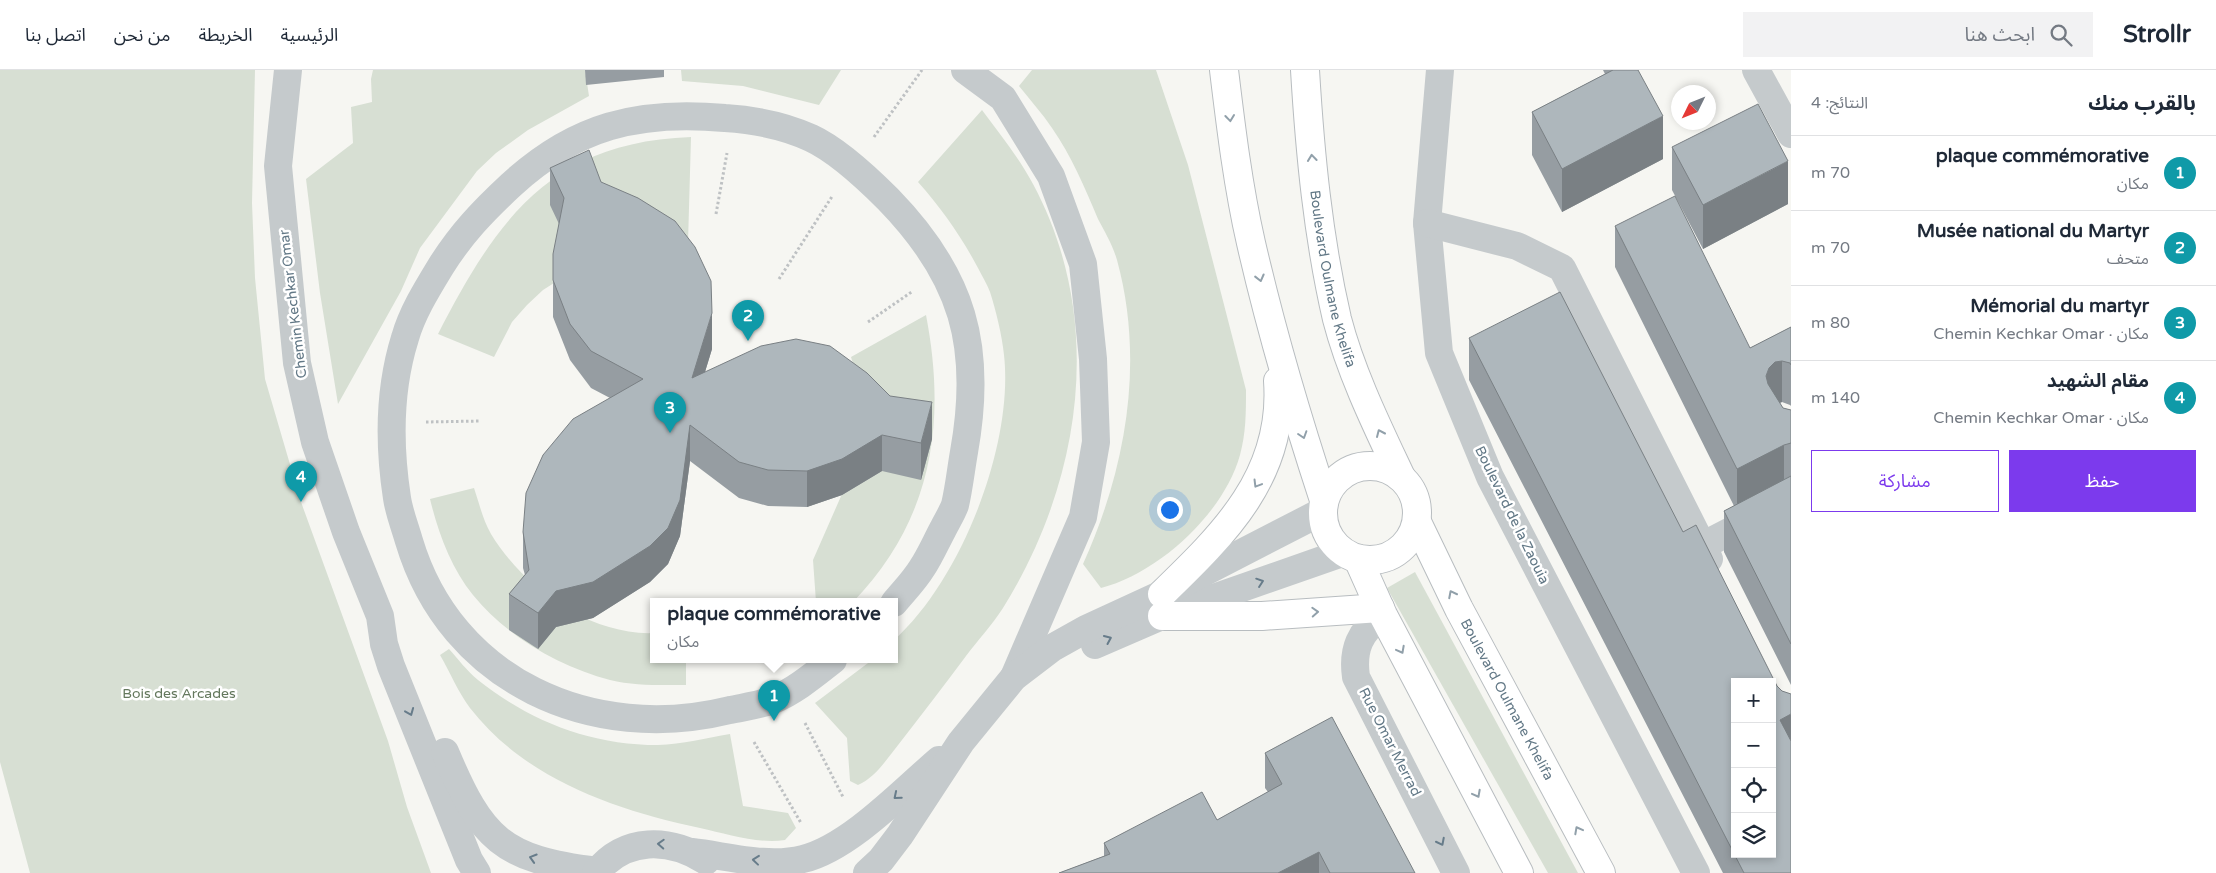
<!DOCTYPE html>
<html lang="ar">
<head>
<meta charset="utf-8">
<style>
	body { margin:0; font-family:"Varela Round","Noto Sans Arabic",sans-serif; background:#f2f2f3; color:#1f2937; direction:rtl }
	.controls { position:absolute; right:15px; bottom:15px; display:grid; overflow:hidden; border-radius:0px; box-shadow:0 2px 8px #0003 }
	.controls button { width:45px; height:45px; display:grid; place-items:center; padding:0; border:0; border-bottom:1px solid #e0e1e3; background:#fff; color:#1f2937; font:25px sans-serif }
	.compass { position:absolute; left:1671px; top:15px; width:45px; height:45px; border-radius:50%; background:#fff; box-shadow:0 2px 8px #0003; rotate:227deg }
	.you { position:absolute; left:1169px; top:439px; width:18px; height:18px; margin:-12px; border:4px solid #fff; border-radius:50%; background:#1a73e8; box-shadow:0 0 0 8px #1a73e833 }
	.badge { display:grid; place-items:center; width:32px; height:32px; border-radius:50%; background:#7c3aed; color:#fff; font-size:16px; font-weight:700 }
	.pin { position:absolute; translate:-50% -41px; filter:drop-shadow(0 1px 2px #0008) }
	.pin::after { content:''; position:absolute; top:26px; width:18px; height:15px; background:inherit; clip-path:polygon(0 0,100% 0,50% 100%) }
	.popup { position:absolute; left:650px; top:528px; width:248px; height:65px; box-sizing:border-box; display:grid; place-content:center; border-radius:0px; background:#fff; filter:drop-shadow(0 1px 4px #0005); font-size:16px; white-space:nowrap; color:#747a83 }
	.popup b { font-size:19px; color:#1f2937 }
	.popup::after { content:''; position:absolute; left:50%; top:100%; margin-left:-10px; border:10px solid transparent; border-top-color:#fff }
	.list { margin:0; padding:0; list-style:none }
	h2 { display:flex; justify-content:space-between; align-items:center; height:65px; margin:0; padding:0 20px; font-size:21px }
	h2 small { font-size:16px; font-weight:400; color:#747a83 }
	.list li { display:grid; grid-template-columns:32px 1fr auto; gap:15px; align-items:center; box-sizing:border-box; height:75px; padding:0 20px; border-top:1px solid #e0e1e3 }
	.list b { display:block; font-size:19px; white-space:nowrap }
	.list p { margin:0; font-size:16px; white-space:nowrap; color:#747a83 }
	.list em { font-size:16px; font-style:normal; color:#747a83 }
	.actions { display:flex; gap:10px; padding:15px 20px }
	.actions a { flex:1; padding:11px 0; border:1px solid #7c3aed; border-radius:0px; text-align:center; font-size:18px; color:#7c3aed }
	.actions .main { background:#7c3aed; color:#fff }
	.icon { flex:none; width:28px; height:28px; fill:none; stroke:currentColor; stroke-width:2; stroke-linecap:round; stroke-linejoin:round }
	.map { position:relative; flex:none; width:1791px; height:803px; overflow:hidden; direction:ltr }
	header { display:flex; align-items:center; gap:30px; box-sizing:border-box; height:70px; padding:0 25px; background:#fff; border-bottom:1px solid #e0e1e3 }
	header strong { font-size:24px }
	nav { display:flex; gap:28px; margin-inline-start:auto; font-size:18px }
	.search { width:350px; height:45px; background:#f2f2f3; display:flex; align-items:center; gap:12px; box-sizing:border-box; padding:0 18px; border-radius:0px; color:#747a83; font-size:19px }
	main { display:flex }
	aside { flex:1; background:#fff }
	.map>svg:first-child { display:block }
	.green { fill:#d7dfd3 }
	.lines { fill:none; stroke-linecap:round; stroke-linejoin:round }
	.major-casing { stroke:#b8bdc0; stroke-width:30 }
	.path { stroke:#bec1c3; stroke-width:3; stroke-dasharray:2.5 2.5; stroke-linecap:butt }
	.minor { stroke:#c5cacc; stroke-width:28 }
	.major { stroke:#fff; stroke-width:28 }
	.wall { fill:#969da2 }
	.shaded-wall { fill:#7a8084 }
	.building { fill:#aeb7bc; stroke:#7a8084; fill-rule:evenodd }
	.oneway { stroke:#91a0aa }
	.oneway2 { stroke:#677c8a }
	.labels { text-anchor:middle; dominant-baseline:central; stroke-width:5; stroke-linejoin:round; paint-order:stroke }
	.street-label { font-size:14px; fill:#627886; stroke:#fff }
	.park-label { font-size:14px; fill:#64785d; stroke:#fff }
</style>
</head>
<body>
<header>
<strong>Strollr</strong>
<div class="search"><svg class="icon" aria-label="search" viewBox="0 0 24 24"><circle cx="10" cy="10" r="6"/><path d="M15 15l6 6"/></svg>ابحث هنا</div>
<nav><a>الرئيسية</a><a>الخريطة</a><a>من نحن</a><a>اتصل بنا</a></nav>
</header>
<main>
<aside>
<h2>بالقرب منك<small>النتائج: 4</small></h2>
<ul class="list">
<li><span class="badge" style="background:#0f9aa8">1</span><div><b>plaque commémorative</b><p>مكان</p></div><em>70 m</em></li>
<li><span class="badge" style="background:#0f9aa8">2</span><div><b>Musée national du Martyr</b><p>متحف</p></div><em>70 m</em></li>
<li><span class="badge" style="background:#0f9aa8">3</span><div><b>Mémorial du martyr</b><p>مكان · Chemin Kechkar Omar</p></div><em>80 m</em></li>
<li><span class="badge" style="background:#0f9aa8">4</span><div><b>مقام الشهيد</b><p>مكان · Chemin Kechkar Omar</p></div><em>140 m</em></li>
</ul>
<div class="actions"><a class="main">حفظ</a><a>مشاركة</a></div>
</aside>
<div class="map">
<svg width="1791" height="803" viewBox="0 0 1791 803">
	<rect width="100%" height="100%" fill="#f6f6f2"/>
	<!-- green -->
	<g class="green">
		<polygon points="0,0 255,0 252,133 255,208 265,309 301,432 388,671 407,737 431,803 30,803 0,692"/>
		<polygon points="373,0 585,0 589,26 528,60 496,83 477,101 420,178 401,221 338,334 320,223 306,109 353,73 351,37 372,32 371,9"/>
		<polygon points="681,0 841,0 819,35 743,16 682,11"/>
		<path d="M1032,0H1156L1188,95L1246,320C1246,343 1246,363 1240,385C1224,443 1159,503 1101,518L1083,494C1126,399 1145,292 1117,190C1113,176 1105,162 1098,149C1085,118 1071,85 1052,58C1042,43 1030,30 1019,16Z"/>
		<path d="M982,40C1000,64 1019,88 1033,114C1106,250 1082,411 1003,538C992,555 978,570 966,586C943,617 919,648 895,679C884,693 874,708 858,715L850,711L847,668L815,633L872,590H894V570C961,510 1014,375 1004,285C1002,265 996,241 990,222C987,214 982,206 978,198C961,166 942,139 918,112Z"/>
		<path d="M691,67L688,173L595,187L543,220L527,235L512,252L494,287L438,264C497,149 551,72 691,67Z"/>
		<path d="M926,245C947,354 932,450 853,532H816L813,490L849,408L859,314L851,287Z"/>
		<path d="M474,418C479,433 483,450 491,464C523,517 590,566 654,563V590H686V615C661,615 634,616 610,610C560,597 506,566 473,525C451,498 438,462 430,429Z"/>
		<polygon points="1415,502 1578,803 1548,803 1387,518"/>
		<path d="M449,579C458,589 467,601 478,610C530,651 590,675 658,675C682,674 707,668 730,664L743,736L788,743L796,758L785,770C758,774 727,764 700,758C615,740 525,709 470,638C458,622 450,602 440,585Z"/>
	</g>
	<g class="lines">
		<!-- major casing -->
		<g class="major-casing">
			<g id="major">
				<path d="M1224,0C1231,58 1238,116 1251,173C1271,260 1296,345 1324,430"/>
				<path id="s1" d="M1305,0C1310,83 1318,167 1337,249C1351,303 1377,356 1401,407"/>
				<circle cx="1370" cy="443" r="47"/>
				<path id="s2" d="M1417,452L1459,539L1601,803"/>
				<polyline points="1358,489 1383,545 1519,803"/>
				<path d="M1162,524C1224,464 1285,405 1278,311"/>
				<polyline points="1162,546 1262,546 1380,538"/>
			</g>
		</g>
		<!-- path -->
		<g class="path">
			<polyline points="874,67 922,0"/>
			<polyline points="716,144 727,83"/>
			<polyline points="779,209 833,125"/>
			<polyline points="868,252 913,221"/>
			<polyline points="426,352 481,351"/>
			<polyline points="805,653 843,727"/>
			<polyline points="754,672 801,753"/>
		</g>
		<!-- minor -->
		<g class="minor">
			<polyline points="288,0 278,96 297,293 315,372 346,462 380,546 384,574 391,596 469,790 477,803"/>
			<polyline points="965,0 1003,28 1051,106 1083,194 1093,289 1096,372 1083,447 1014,607"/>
			<polyline points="1440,0 1427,153 1439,283 1490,407 1696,803"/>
			<polyline points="1756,0 1791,64"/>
			<polyline points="1427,153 1517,176 1562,198 1709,489"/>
			<polyline points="1702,476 1791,430"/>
			<path d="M1383,545C1360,561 1352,579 1356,607L1456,803"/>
			<polyline points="1095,575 1162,546 1345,482"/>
			<path d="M833,590C815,604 795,621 773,630C760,635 744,637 730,640C593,674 451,612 409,471C405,457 399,442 397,428C389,376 389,319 405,268C412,243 427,219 441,196C461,164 483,141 511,115C575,56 638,40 725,48C755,50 783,55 811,68C837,80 867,108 888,129C963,206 983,276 964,382C961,399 959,418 955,435C952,443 947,451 943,459C936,472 930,486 922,498C914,511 903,522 894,533"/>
			<path d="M445,682C482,770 502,789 597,801"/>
			<path d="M692,782C727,786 768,798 803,789C849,778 903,721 939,690"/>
			<path d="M596,803C625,766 670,768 706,791"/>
			<polyline points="867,803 881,790 900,765 961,672 1014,607 1052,578 1086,559 1162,524 1323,441"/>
		</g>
		<!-- major -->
		<use href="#major" class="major"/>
	</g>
	<!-- wall -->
	<g class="wall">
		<polygon points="585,0 664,0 664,7 586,15"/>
		<polygon points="1603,0 1638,0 1663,89 1562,142 1532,85 1532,42 1605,4"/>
		<polygon points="1672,77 1788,134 1703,179 1672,120"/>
		<polygon points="550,98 601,112 712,279 705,302 932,369 921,410 882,401 842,425 807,437 768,436 739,428 690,391 680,466 668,494 650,512 593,548 556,557 538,579 509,560 509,524 525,505 523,498 523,462 610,328 591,318 570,290 553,247 553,210 559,154 550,135"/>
		<polygon points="1615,156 1750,278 1791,257 1791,336 1790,335 1782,332 1780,333 1783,338 1791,340 1791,615 1724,482 1724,441 1734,436 1615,197"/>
		<polygon points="1469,268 1683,462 1777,616 1782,621 1790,624 1791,803 1723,803 1469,310"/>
		<polygon points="1265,683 1415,803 1059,803 1104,786 1104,773 1217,750 1268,722 1265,718"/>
	</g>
	<!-- shaded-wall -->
	<g class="shaded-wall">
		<polygon points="1663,46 1663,89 1562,142 1562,99"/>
		<polygon points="1788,91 1788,134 1703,179 1703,135"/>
		<polygon points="712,243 712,279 692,344 692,308"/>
		<polygon points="1782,291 1782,332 1775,334 1769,340 1766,306 1769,298 1775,292"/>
		<polygon points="932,332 932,369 921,410 921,373"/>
		<polygon points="690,355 690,391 680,466 668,494 650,512 593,548 556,557 538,579 538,543"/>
		<polygon points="882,365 882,401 842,425 807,437 807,401"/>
		<polygon points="1784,375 1784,416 1737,440 1737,399"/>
		<polygon points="1791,644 1791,686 1780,650"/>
		<polygon points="1319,782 1319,803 1278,803"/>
	</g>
	<!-- building -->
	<g class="building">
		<polygon points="1613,0 1638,0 1663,46 1562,99 1532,42"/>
		<polygon points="1758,34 1788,91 1703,135 1672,77"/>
		<polygon points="589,80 601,112 638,128 675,151 695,177 711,211 712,243 692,308 761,276 796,269 830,276 867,303 890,326 932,332 921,373 882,365 842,389 807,401 768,400 739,392 690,355 680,430 668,458 650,476 593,512 556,521 538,543 509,524 529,500 523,462 526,423 543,385 573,349 643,309 591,281 570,254 553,210 553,184 564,128 550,98"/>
		<polygon points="1675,126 1750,278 1791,257 1791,295 1790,293 1782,291 1775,292 1769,298 1766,306 1768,314 1783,338 1791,340 1791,373 1784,375 1737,399 1615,156"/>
		<path d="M1560,222L1683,462L1696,455L1777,616L1782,621L1791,624V644L1780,650L1791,671V803H1744L1469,268ZM1735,612H1772V784H1735Z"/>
		<polygon points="1791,406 1791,574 1724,441"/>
		<polygon points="1332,647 1415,803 1330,803 1319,782 1278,803 1059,803 1110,784 1104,773 1202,722 1217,750 1282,714 1265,683"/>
	</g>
	<!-- one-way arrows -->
	<defs><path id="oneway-chevron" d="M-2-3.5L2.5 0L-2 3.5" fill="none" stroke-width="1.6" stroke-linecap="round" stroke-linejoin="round" transform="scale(1.25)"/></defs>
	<g class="oneway">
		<use href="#oneway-chevron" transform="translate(1230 48) rotate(83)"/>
		<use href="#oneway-chevron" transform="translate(1312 88) rotate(-96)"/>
		<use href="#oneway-chevron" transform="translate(1260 208) rotate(76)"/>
		<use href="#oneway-chevron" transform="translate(1380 363) rotate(-114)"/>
		<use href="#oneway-chevron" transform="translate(1303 365) rotate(72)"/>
		<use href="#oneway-chevron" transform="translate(1257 414) rotate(121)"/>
		<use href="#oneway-chevron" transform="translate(1452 524) rotate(-117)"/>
		<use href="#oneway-chevron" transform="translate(1315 542) rotate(-3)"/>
		<use href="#oneway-chevron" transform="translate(1401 580) rotate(62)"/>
		<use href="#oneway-chevron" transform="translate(1477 724) rotate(62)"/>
		<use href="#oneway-chevron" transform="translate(1578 760) rotate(-118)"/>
	</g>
	<g class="oneway2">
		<use href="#oneway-chevron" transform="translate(1260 512) rotate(-19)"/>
		<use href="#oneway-chevron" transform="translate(1108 569) rotate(-24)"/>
		<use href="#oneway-chevron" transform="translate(410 642) rotate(68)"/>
		<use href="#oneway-chevron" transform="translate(897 726) rotate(140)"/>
		<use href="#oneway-chevron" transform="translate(1441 772) rotate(63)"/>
		<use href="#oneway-chevron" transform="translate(661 774) rotate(-177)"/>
		<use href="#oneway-chevron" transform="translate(533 788) rotate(-163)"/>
		<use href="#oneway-chevron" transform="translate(756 790) rotate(-174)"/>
	</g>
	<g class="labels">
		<!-- street labels -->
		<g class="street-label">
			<text stroke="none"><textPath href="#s1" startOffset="211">Boulevard Oulmane Khelifa</textPath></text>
			<text transform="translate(293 234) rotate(-97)">Chemin Kechkar Omar</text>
			<text transform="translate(1512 445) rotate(64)">Boulevard de la Zaouia</text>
			<text stroke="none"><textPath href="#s2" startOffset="199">Boulevard Oulmane Khelifa</textPath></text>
			<text transform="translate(1390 672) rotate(63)">Rue Omar Merrad</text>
		</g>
		<!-- park labels -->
		<g class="park-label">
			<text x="179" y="623">Bois des Arcades</text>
		</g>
	</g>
</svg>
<div class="controls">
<button>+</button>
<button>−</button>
<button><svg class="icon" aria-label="locate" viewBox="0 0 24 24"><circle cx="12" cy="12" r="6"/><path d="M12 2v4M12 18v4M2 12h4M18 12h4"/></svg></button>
<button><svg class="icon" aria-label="layers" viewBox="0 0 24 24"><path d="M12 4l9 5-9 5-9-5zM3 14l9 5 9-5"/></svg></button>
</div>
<svg class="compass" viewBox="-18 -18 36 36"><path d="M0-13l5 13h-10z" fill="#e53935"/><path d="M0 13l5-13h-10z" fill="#747a83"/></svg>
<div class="you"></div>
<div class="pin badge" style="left:774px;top:651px;background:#0f9aa8">1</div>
<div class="popup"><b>plaque commémorative</b>مكان</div>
<div class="pin badge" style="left:748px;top:271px;background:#0f9aa8">2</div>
<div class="pin badge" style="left:670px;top:363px;background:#0f9aa8">3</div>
<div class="pin badge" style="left:301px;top:432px;background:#0f9aa8">4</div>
</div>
</main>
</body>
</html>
